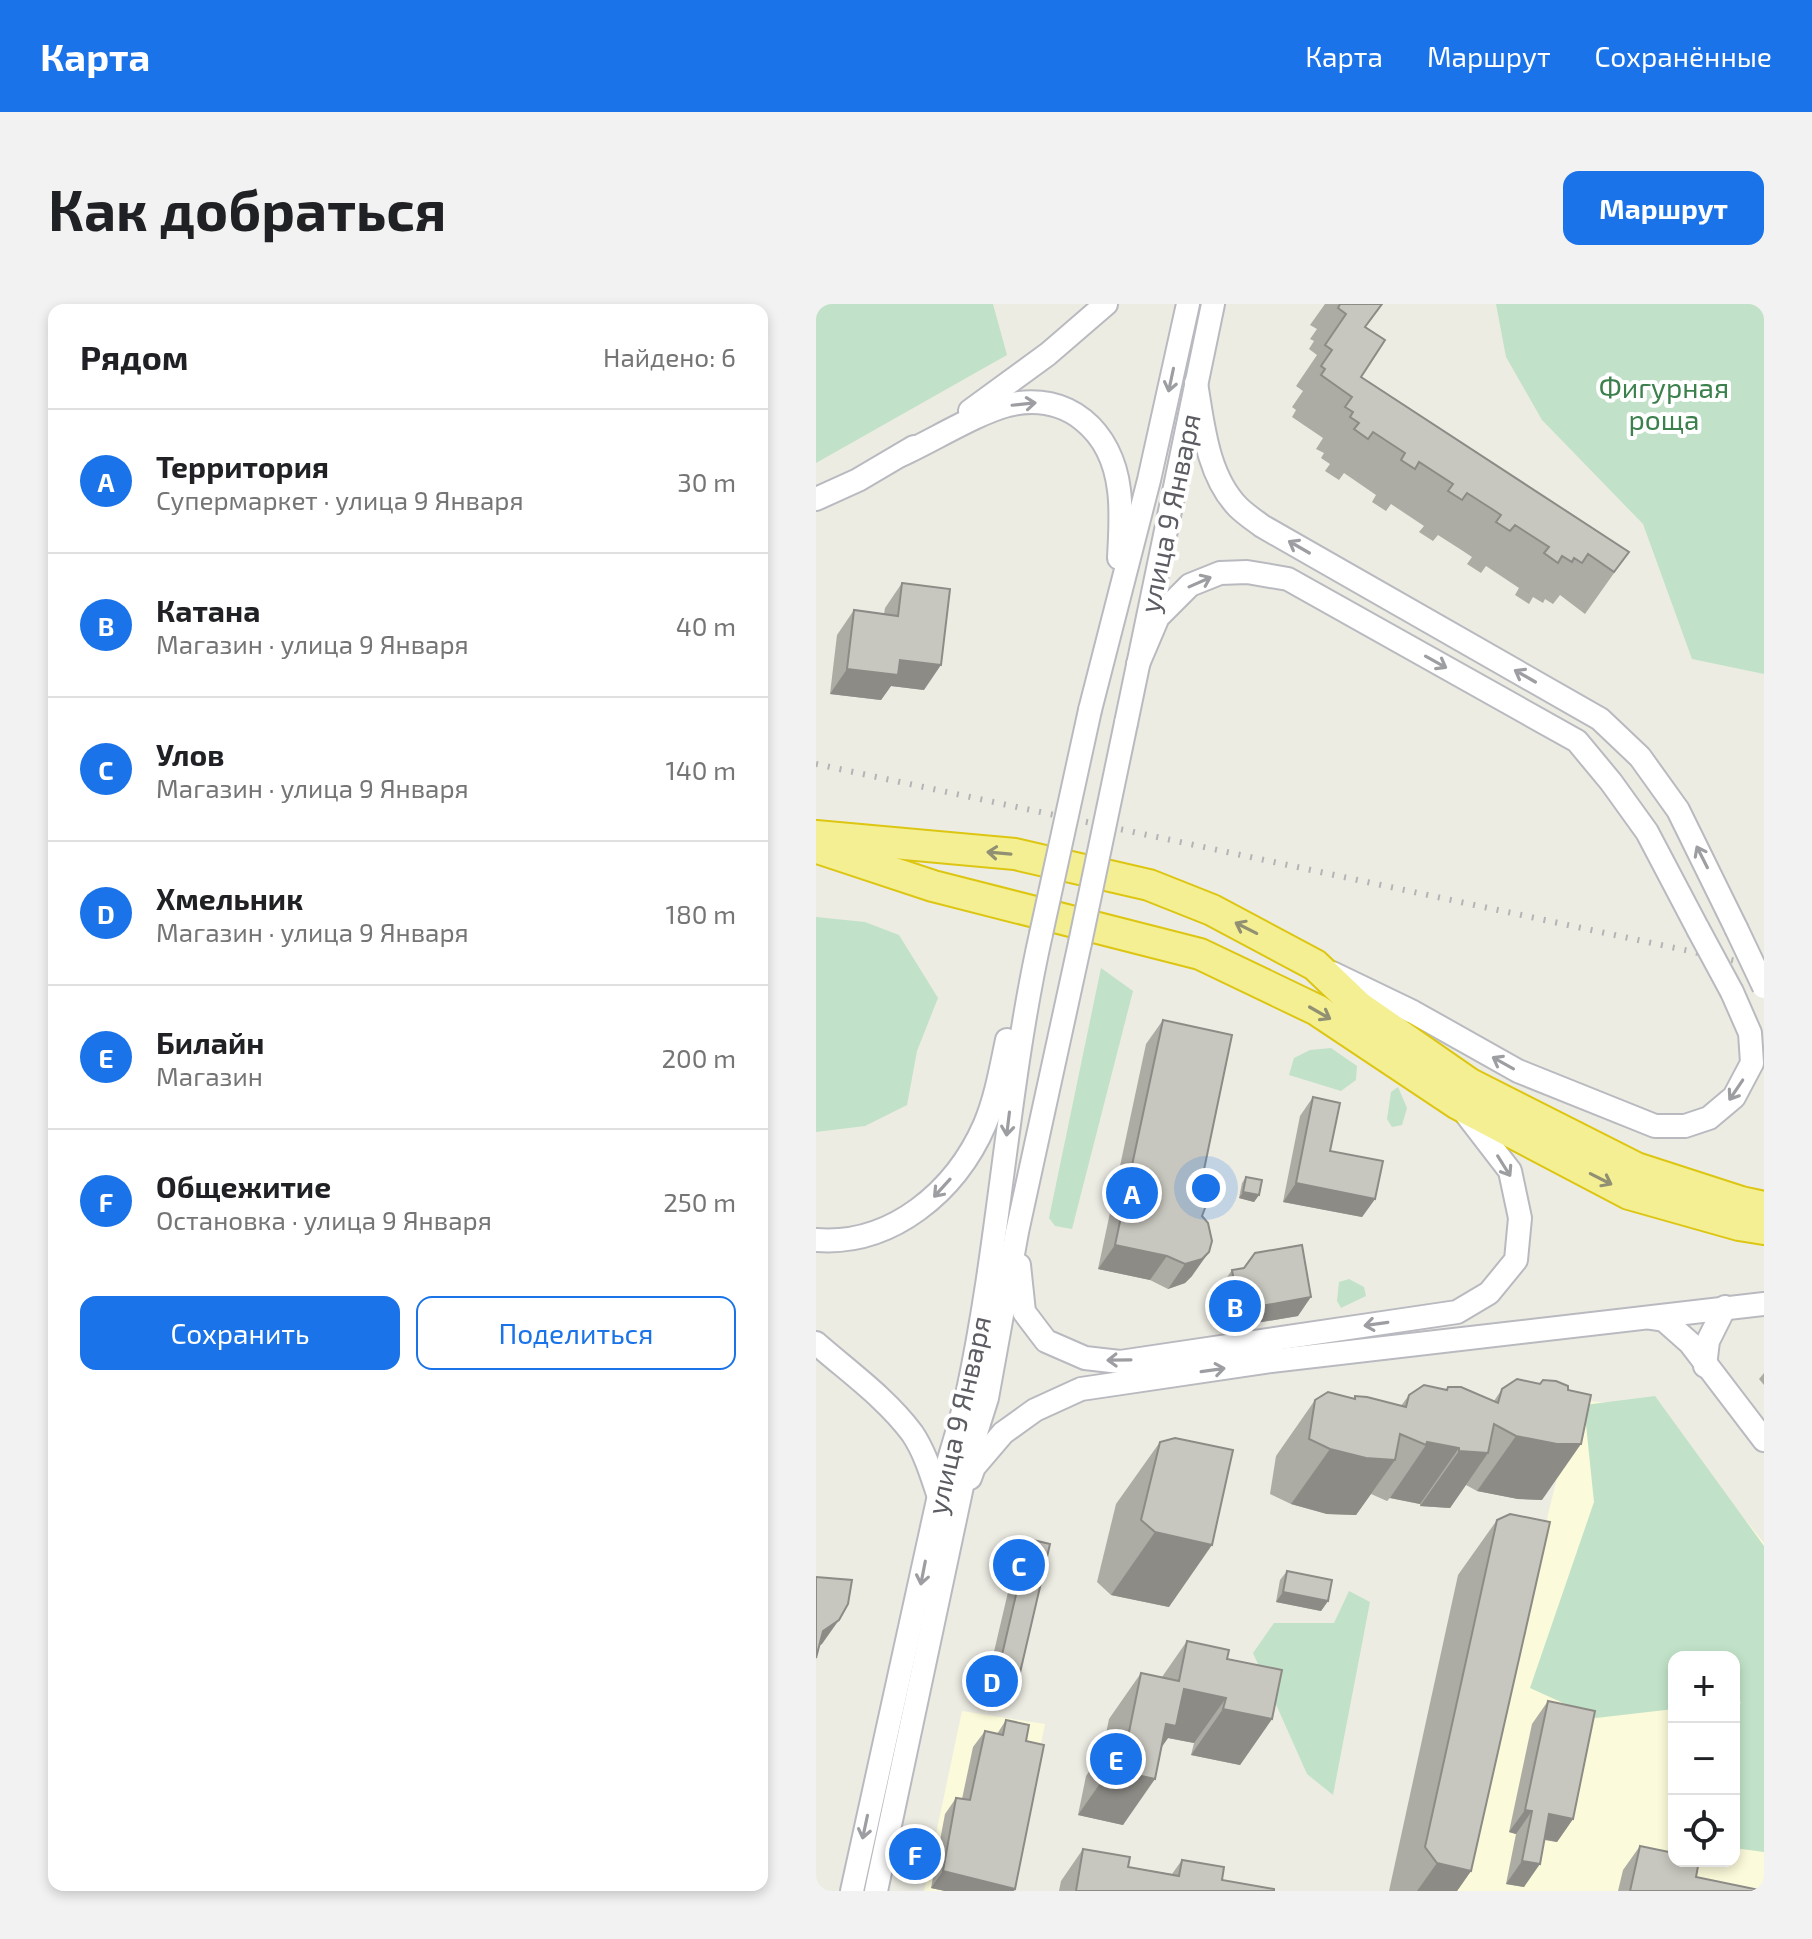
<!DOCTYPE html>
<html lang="ru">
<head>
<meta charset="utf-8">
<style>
	body { margin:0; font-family:"Exo 2",sans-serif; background:#f2f2f2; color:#202124 }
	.controls { position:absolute; right:24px; bottom:24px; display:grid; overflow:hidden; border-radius:16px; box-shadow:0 4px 12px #0003 }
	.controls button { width:72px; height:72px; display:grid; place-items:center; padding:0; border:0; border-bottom:2px solid #e0e0e0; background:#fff; color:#202124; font:40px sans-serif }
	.you { position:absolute; left:390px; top:884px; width:28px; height:28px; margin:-20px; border:6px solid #fff; border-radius:50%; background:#1a73e8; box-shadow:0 0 0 12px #1a73e833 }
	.badge { display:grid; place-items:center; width:52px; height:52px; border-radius:50%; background:#1a73e8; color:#fff; font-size:26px; font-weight:700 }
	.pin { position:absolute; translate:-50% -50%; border:4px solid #fff; box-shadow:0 2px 8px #0006 }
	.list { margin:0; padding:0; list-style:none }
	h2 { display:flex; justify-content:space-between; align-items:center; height:104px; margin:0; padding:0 32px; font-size:34px }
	h2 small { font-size:26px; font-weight:400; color:#757577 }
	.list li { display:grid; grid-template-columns:52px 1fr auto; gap:24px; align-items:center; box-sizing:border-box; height:144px; padding:0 32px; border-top:2px solid #e0e0e0 }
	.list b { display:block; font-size:30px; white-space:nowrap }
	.list p { margin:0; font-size:26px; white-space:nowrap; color:#757577 }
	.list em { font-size:26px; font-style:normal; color:#757577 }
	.actions { display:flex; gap:16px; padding:24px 32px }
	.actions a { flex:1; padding:18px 0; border:2px solid #1a73e8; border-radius:16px; text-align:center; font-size:28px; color:#1a73e8 }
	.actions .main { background:#1a73e8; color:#fff }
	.icon { flex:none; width:44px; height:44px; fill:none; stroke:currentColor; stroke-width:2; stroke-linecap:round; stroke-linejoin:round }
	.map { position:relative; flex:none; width:948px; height:1587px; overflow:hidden; border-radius:16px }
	header { display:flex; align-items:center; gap:48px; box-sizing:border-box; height:112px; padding:0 40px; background:#1a73e8; color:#fff }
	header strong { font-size:38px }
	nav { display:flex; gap:44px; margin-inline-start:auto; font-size:28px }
	.intro { display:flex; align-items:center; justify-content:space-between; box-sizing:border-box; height:192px; padding:0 48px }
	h1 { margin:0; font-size:56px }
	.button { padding:20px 36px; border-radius:16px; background:#1a73e8; color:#fff; font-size:28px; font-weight:700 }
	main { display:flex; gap:48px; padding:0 48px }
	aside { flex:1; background:#fff; border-radius:16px; box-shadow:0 4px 12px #0003 }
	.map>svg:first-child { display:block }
	.commercial { fill:#fbfada; fill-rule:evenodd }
	.green { fill:#c1e2c8 }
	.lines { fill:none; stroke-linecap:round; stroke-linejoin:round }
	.secondary-casing { stroke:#b9bac0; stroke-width:26 }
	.highway-casing { stroke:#ddc612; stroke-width:34 }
	.secondary { stroke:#fff; stroke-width:22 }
	.highway { stroke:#f4ef93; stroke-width:30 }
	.rail { stroke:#b3b4b4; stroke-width:6; stroke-dasharray:2 10; stroke-linecap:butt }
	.secondary-bridge-casing { stroke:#b9bac0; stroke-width:26; stroke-linecap:butt }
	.secondary-bridge { stroke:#fff; stroke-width:22 }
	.wall { fill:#acaba4 }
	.shaded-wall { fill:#8c8b86 }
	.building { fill:#c8c7bf; stroke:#8c8b86; stroke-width:2 }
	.oneway { stroke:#9d9ea1 }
	.oneway2 { stroke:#919073 }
	.labels { text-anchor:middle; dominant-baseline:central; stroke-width:8; stroke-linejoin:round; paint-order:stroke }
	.park-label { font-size:28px; fill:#3c814d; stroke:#fff }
	.street-label { font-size:28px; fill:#5b5d62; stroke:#fff }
</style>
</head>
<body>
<header>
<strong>Карта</strong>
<nav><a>Карта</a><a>Маршрут</a><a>Сохранённые</a></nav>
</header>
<div class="intro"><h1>Как добраться</h1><a class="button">Маршрут</a></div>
<main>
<aside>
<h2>Рядом<small>Найдено: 6</small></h2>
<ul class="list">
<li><span class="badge">A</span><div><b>Территория</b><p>Супермаркет · улица 9 Января</p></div><em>30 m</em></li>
<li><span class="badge">B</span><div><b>Катана</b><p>Магазин · улица 9 Января</p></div><em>40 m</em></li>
<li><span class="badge">C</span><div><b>Улов</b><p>Магазин · улица 9 Января</p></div><em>140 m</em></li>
<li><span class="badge">D</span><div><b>Хмельник</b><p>Магазин · улица 9 Января</p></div><em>180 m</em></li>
<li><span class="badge">E</span><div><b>Билайн</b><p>Магазин</p></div><em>200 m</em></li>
<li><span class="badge">F</span><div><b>Общежитие</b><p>Остановка · улица 9 Января</p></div><em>250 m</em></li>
</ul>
<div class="actions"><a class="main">Сохранить</a><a>Поделиться</a></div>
</aside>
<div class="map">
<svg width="948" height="1587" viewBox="0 0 948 1587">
	<rect width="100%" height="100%" fill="#edece3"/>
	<!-- commercial -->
	<g class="commercial">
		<path d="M760,1096L838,1103L948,1239V1587H640ZM858,1353H918V1557H858Z"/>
		<polygon points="146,1407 229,1420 194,1587 108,1587"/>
	</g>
	<!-- green -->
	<g class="green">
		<polygon points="0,0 177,0 191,51 0,159"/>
		<polygon points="680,0 948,0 948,370 876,355 827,220 726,116 690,53"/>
		<polygon points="0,613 49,618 83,631 122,694 101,747 91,801 49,822 0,828"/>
		<polygon points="285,664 317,687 256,925 239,922 233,914"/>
		<polygon points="515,744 541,762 540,776 525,787 473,771 478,754 494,746"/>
		<polygon points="582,783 591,804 586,821 576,823 571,815 575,788"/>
		<polygon points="533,975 548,983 550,992 525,1004 521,997 523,978"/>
		<polygon points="839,1092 948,1242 948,1548 918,1544 918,1412 925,1398 918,1399 918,1353 858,1353 858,1405 780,1414 714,1384 778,1198 768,1101"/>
		<polygon points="533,1287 554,1298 517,1491 491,1470 437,1349 458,1319 518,1319"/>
	</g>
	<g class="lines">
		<!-- secondary casing -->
		<g class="secondary-casing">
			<g id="secondary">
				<path d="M380,79C387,120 391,171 422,203C429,210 438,216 446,222L784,415L824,453L862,506L920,624"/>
				<polyline points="154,107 232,50 290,0"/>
				<path d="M85,151C116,137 161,109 192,101C252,87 296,127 303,186C306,208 304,232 303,254"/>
				<polyline points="0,195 42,176 98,143"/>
				<polyline points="322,360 342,313 374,281 404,269 431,268 472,275 761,437 795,478 831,528 882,625"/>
				<polyline points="274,406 333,176 372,0"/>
				<polyline points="310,419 397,0"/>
				<polyline points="516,669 597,708 702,767 839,822 869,822 893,814 918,793 936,759 934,729 916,688"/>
				<path d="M0,936C76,942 140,887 169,820C180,794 185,764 191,736"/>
				<polyline points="203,961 208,1008 230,1037 269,1054 304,1058 641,1008 673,989 700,956 704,914 694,867 647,806"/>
				<polyline points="835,1014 848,1016 874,1039 948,1136"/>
				<path d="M0,1039C33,1068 70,1094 96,1129C109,1148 116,1172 123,1193"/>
				<polyline points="889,1062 892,1037 909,1003"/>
				<polyline points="154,1174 158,1163 187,1129 219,1106 265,1085 455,1057 948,1000"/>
				<path d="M36,1587C65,1457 94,1327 122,1196C130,1161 143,1127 151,1091C184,939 191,782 225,630"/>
				<polyline points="60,1587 152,1154 171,1094 201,928 264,639"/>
			</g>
		</g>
		<!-- highway casing -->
		<g class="highway-casing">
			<g id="highway">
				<polyline points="0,532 199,550 333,581 396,606 499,661 543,703 654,780 820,864 925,898 948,903"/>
				<polyline points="2,544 117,582 384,650 501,706 642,800 813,890 923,921 948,925"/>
			</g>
		</g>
		<!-- secondary -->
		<use href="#secondary" class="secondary"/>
		<!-- highway -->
		<use href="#highway" class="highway"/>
		<!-- rail -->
		<polyline class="rail" points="0,460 948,663"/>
		<!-- secondary-bridge casing -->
		<g class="secondary-bridge-casing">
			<g id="secondary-bridge">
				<polyline points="920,624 948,683"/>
				<polyline points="882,625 916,688"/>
				<polyline points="225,630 274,406"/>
				<polyline points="264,639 310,419"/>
			</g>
		</g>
		<!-- secondary-bridge -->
		<use href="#secondary-bridge" class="secondary-bridge"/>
	</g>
	<!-- wall -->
	<g class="wall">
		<polygon points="509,0 566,0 549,23 545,73 813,248 769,310 744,291 737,300 729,295 727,299 717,293 713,300 699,291 703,284 670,262 665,269 651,260 656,253 647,247 622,231 617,237 603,228 608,222 575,200 570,207 556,198 560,191 528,169 523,176 509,167 514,160 505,154 508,149 500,145 507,134 476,113 480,106 476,103 487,87 480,82 501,51 493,45 498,37 494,35 501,25 494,21"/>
		<polygon points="86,279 108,386 75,382 65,396 14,390 21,331 38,306 68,310 69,304"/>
		<polygon points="347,716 385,880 386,912 376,972 369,979 352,985 334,976 282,965 330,740"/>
		<polygon points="497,793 514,847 559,895 546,913 467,898 484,812"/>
		<polygon points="430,873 443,891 438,898 423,894 426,879"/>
		<polygon points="416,966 482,1012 410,1024 403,985"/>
		<polygon points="948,1069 948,1081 943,1075"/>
		<polygon points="632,1083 678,1097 686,1085 726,1196 702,1195 661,1187 650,1181 634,1204 604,1202 604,1200 574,1194 571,1197 555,1190 540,1211 511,1210 475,1200 454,1190 460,1152 499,1096 538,1095 539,1092 585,1102 593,1091 630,1086"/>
		<polygon points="344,1138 353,1303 295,1291 281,1278 300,1200"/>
		<polygon points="681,1216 655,1567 641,1587 573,1587 642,1271"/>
		<polygon points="213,1235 203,1373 190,1391 169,1386 200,1254"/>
		<polygon points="471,1267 512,1297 505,1307 460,1298 464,1276"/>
		<polygon points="371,1337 411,1355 456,1415 424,1461 375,1451 378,1439 352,1434 345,1444 307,1521 262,1511 270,1472 286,1449 293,1415 325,1369 346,1373"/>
		<polygon points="732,1397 757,1515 741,1538 728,1536 708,1583 690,1580 700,1530 693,1528 716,1420"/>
		<polygon points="190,1416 210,1437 198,1587 129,1587 115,1584 129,1510 140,1494 146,1495 157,1443 169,1427 181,1430"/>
		<polygon points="824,1542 880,1573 948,1587 802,1587 807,1566"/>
		<polygon points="267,1545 312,1563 356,1570 366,1556 406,1576 458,1587 243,1587 245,1577"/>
	</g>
	<!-- shaded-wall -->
	<g class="shaded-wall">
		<polygon points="84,356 125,361 108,386 75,382 65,396 14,390 31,365"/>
		<polygon points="480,879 559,895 546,913 467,898"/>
		<polygon points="427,888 443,891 438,898 423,894"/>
		<polygon points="299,941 351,952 334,976 282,965"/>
		<polygon points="393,948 376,972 369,979 352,985 369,960"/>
		<polygon points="495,993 482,1012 410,1024 423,1006"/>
		<polygon points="700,1132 765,1140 726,1196 702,1195 661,1187"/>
		<polygon points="611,1138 643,1144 604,1200 574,1194 610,1141"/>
		<polygon points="514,1145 579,1156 540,1211 511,1210 475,1200"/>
		<polygon points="643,1147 672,1149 634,1204 604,1202"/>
		<polygon points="339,1228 396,1241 353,1303 295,1291"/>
		<polygon points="467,1288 512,1297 505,1307 460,1298"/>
		<polygon points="23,1316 6,1340 0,1344 7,1327"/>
		<polygon points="182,1368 203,1373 190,1391 169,1386"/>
		<polygon points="368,1385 410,1394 378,1439 352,1434 328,1468 318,1466"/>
		<polygon points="407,1405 456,1415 424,1461 375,1451"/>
		<polygon points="294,1465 339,1475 307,1521 262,1511"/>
		<polygon points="709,1506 716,1507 700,1530 693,1528"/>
		<polygon points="733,1510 757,1515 741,1538 717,1533"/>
		<polygon points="706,1557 724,1560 708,1583 690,1580"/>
		<polygon points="621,1559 655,1567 641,1587 601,1587"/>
		<polygon points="127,1567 199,1585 198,1587 129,1587 115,1584"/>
	</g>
	<!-- building -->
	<g class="building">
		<polygon points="524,0 566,0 549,23 569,36 545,73 813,248 798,268 772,250 766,259 758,254 756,258 746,252 742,259 728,249 733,243 699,221 694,227 680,218 685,211 676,205 651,189 646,196 632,187 637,180 603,158 599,165 585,156 589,149 557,128 552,135 538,125 543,119 534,113 537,108 529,103 536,93 505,71 509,65 505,62 516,46 509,41 530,10 522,4"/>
		<polygon points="86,279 134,285 125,361 84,356 82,371 31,365 38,306 82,312"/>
		<polygon points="347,716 416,731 385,880 390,885 393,894 386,912 392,919 396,937 393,948 386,955 369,960 351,952 299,941"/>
		<polygon points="497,793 524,799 514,847 567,857 559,895 480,879"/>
		<polygon points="430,873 446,876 443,891 427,888"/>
		<polygon points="486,941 495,993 423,1006 416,966 428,964 439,949"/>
		<polygon points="701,1075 724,1080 727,1076 740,1077 752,1082 752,1086 775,1091 765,1140 741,1140 700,1132 678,1120 672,1149 643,1147 643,1144 611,1138 610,1141 584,1130 579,1156 550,1154 514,1145 493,1135 499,1096 512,1088 539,1095 539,1092 551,1093 590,1103 593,1091 608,1081 631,1086 632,1083 645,1083 682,1099 686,1085"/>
		<polygon points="359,1134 417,1146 396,1241 339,1228 325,1216 344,1138"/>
		<polygon points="694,1210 734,1218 655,1567 621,1559 609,1543 681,1216"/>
		<polygon points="213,1235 234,1240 203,1373 182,1368"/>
		<polygon points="471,1267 516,1276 512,1297 467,1288"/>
		<polygon points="0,1273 36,1276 32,1300 23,1316 7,1327 0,1354"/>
		<polygon points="371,1337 413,1346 411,1355 466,1366 456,1415 407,1405 410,1394 368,1385 360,1422 350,1420 339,1475 294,1465 302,1426 313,1428 325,1369 363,1377"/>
		<polygon points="732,1397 779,1407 757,1515 733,1510 724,1560 706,1557 716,1507 709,1506"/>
		<polygon points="190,1416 213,1421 210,1437 228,1441 199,1585 127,1567 140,1494 154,1496 169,1427 187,1431"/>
		<polygon points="824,1542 858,1549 858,1557 883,1557 880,1573 948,1587 814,1587"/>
		<polygon points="267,1545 314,1553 312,1563 363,1572 366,1556 408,1563 406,1576 458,1585 458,1587 260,1587"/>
	</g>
	<!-- one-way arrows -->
	<defs><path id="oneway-shaft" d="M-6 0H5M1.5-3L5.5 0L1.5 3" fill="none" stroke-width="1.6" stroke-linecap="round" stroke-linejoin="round" transform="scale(2)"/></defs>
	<g class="oneway">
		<use href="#oneway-shaft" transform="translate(355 76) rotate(102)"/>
		<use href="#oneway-shaft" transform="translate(208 100) rotate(-6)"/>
		<use href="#oneway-shaft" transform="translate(483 243) rotate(-150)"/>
		<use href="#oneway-shaft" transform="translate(384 278) rotate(-24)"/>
		<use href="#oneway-shaft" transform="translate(620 358) rotate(29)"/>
		<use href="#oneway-shaft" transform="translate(709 372) rotate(-150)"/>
		<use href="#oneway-shaft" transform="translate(886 553) rotate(-117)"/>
		<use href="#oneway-shaft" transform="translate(687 759) rotate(-151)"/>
		<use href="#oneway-shaft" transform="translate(920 786) rotate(124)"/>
		<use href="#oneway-shaft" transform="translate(192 820) rotate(97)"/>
		<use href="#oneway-shaft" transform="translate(688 862) rotate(58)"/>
		<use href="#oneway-shaft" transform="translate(126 884) rotate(132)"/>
		<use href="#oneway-shaft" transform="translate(560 1020) rotate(172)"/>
		<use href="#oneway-shaft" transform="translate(303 1056) rotate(179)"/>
		<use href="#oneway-shaft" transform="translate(397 1066) rotate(-8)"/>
		<use href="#oneway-shaft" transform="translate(107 1269) rotate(101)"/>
		<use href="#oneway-shaft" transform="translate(49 1523) rotate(102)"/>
	</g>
	<g class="oneway2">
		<use href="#oneway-shaft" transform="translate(183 549) rotate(-175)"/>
		<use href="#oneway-shaft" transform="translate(430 624) rotate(-153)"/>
		<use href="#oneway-shaft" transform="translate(504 709) rotate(30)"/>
		<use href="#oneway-shaft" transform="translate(785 875) rotate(27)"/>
	</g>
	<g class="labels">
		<!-- park labels -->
		<g class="park-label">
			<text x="848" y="83">Фигурная<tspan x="848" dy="32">роща</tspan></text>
		</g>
		<!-- street labels -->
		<g class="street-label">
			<text transform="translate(353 209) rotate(-78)">улица 9 Января</text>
			<text transform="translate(142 1111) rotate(-77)">улица 9 Января</text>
		</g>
	</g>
</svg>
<div class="controls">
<button>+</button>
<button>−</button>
<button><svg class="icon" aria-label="locate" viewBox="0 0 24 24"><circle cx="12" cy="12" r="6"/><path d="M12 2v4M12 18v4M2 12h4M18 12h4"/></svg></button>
</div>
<div class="you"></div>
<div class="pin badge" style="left:316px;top:889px">A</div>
<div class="pin badge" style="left:419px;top:1002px">B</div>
<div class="pin badge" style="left:203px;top:1261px">C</div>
<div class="pin badge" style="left:176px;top:1377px">D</div>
<div class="pin badge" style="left:300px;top:1455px">E</div>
<div class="pin badge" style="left:99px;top:1550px">F</div>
</div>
</main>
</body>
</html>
